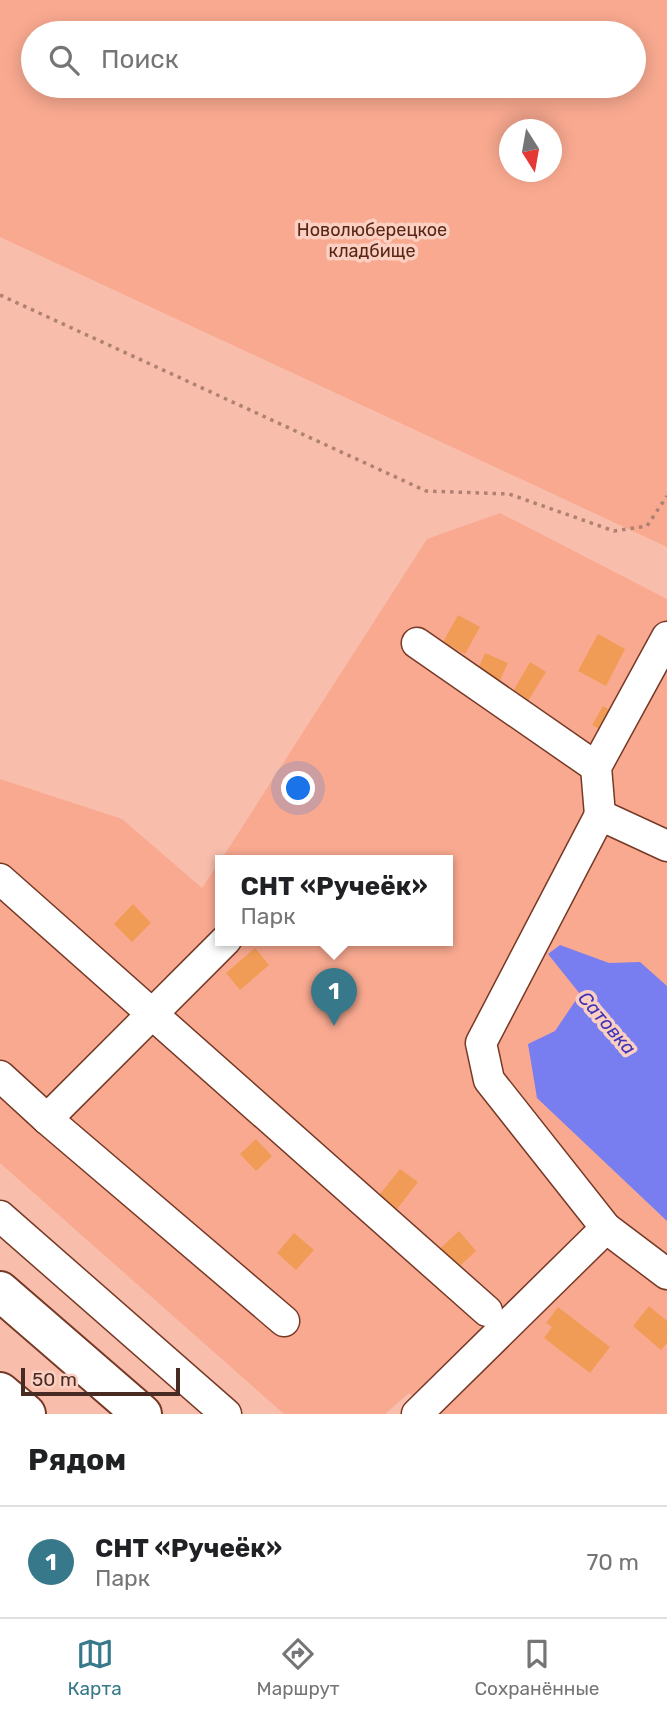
<!DOCTYPE html>
<html lang="ru">
<head>
<meta charset="utf-8">
<style>
	body { margin:0; font-family:Rubik,sans-serif; background:#f2f2f2; color:#202124 }
	.compass { position:absolute; left:499px; top:119px; width:63px; height:63px; border-radius:50%; background:#fff; box-shadow:0 4px 18px #0003; rotate:169deg }
	.scale { position:absolute; left:21px; bottom:18px; width:159px; box-sizing:border-box; padding-left:7px; border:4px solid #472b22; border-top:0; font-size:19px; line-height:24px; white-space:nowrap; color:#472b22; -webkit-text-stroke:5px #fbcfc1; paint-order:stroke }
	.you { position:absolute; left:299px; top:789px; width:24px; height:24px; margin:-18px; border:5px solid #fff; border-radius:50%; background:#1a73e8; box-shadow:0 0 0 10px #1a73e833 }
	.badge { display:grid; place-items:center; width:46px; height:46px; border-radius:50%; background:#37798b; color:#fff; font-size:23px; font-weight:700 }
	.pin { position:absolute; translate:-50% -58px; filter:drop-shadow(0 2px 4px #0008) }
	.pin::after { content:''; position:absolute; top:37px; width:24px; height:21px; background:inherit; clip-path:polygon(0 0,100% 0,50% 100%) }
	.popup { position:absolute; left:215px; top:855px; width:238px; height:91px; box-sizing:border-box; display:grid; place-content:center; border-radius:0px; background:#fff; filter:drop-shadow(0 2px 5px #0005); font-size:23px; white-space:nowrap; color:#757577 }
	.popup b { font-size:26px; color:#202124 }
	.popup::after { content:''; position:absolute; left:50%; top:100%; margin-left:-14px; border:14px solid transparent; border-top-color:#fff }
	.list { margin:0; padding:0; list-style:none }
	h2 { display:flex; justify-content:space-between; align-items:center; height:91px; margin:0; padding:0 28px; font-size:30px }
	h2 small { font-size:23px; font-weight:400; color:#757577 }
	.list li { display:grid; grid-template-columns:46px 1fr auto; gap:21px; align-items:center; box-sizing:border-box; height:112px; padding:0 28px; border-top:2px solid #e0e0e0 }
	.list b { display:block; font-size:26px; white-space:nowrap }
	.list p { margin:0; font-size:23px; white-space:nowrap; color:#757577 }
	.list em { font-size:23px; font-style:normal; color:#757577 }
	.icon { flex:none; width:38px; height:38px; fill:none; stroke:currentColor; stroke-width:2; stroke-linecap:round; stroke-linejoin:round }
	.map { position:relative; flex:none; width:667px; height:1414px; overflow:hidden }
	.search { position:absolute; background:#fff; box-shadow:0 4px 18px #0003; left:21px; right:21px; top:21px; height:77px; display:flex; align-items:center; gap:18px; box-sizing:border-box; padding:0 24px; border-radius:38px; color:#757577; font-size:26px }
	.sheet { height:203px; background:#fff }
	nav { display:flex; justify-content:space-around; align-items:center; box-sizing:border-box; height:98px; border-top:2px solid #e0e0e0; background:#fff; font-size:19px; color:#757577 }
	nav a { display:grid; justify-items:center; gap:4px }
	nav .on { color:#37798b }
	.map>svg:first-child { display:block }
	.green { fill:#f9a990; fill-rule:evenodd }
	.water { fill:#787eef }
	.building { fill:#f19c56 }
	.lines { fill:none; stroke-linecap:round; stroke-linejoin:round }
	.minor-casing { stroke:#763926; stroke-width:33 }
	.highway-casing { stroke:#763926; stroke-width:42 }
	.path { stroke:#af8173; stroke-width:3.5; stroke-dasharray:3.5 5; stroke-linecap:butt }
	.minor { stroke:#fff; stroke-width:30 }
	.highway { stroke:#fff; stroke-width:38 }
	.labels { text-anchor:middle; dominant-baseline:central; stroke-width:7; stroke-linejoin:round; paint-order:stroke }
	.park-label { font-size:18px; fill:#582616; stroke:#fbcfc1 }
	.water-label { font-size:19px; font-style:italic; fill:#4134b8; stroke:#fbcfc1 }
</style>
</head>
<body>
<div class="map">
<svg width="667" height="1414" viewBox="0 0 667 1414">
	<rect width="100%" height="100%" fill="#f8beab"/>
	<!-- green -->
	<g class="green">
		<path d="M0,0H667V547L0,237ZM33,33H634V86H33ZM510,130H552V172H510Z"/>
		<polygon points="500,513 667,599 667,1414 433,1414 409,1393 385,1414 284,1414 0,1163 0,779 122,819 202,888 220,861 220,940 448,940 448,860 221,860 427,539"/>
	</g>
	<!-- water -->
	<polygon class="water" points="560,945 609,963 640,962 667,986 667,1221 537,1098 528,1044 555,1031 580,994 548,954"/>
	<!-- building -->
	<g class="building">
		<polygon points="458,615 480,627 465,654 443,642"/>
		<polygon points="598,634 625,649 606,686 578,671"/>
		<polygon points="485,653 508,663 497,686 475,676"/>
		<polygon points="530,662 546,672 526,704 511,695"/>
		<polygon points="603,706 614,712 603,731 592,725"/>
		<polygon points="133,904 151,923 132,942 114,924"/>
		<polygon points="255,948 269,965 240,990 226,973"/>
		<polygon points="256,1139 272,1156 256,1171 240,1154"/>
		<polygon points="400,1169 418,1182 394,1213 376,1199"/>
		<polygon points="459,1231 476,1251 448,1277 430,1258"/>
		<polygon points="294,1233 314,1250 296,1270 277,1253"/>
		<polygon points="649,1306 667,1321 667,1343 661,1350 633,1326"/>
		<polygon points="558,1307 610,1347 590,1373 544,1338 552,1327 546,1323"/>
	</g>
	<g class="lines">
		<!-- minor casing -->
		<g class="minor-casing">
			<g id="minor">
				<polyline points="417,643 596,767"/>
				<polyline points="600,815 596,767 667,637"/>
				<polyline points="667,846 600,815 481,1043 489,1080 606,1228 667,1274"/>
				<polyline points="0,879 487,1311"/>
				<polyline points="0,1076 47,1119 226,940"/>
				<polyline points="47,1119 284,1321"/>
				<polyline points="0,1216 226,1414"/>
				<polyline points="417,1414 606,1228"/>
			</g>
		</g>
		<!-- highway casing -->
		<g class="highway-casing">
			<g id="highway">
				<polyline points="0,1291 142,1414"/>
				<polyline points="0,1392 26,1414"/>
			</g>
		</g>
		<!-- path -->
		<polyline class="path" points="0,295 426,491 509,494 614,531 647,526 667,496"/>
		<!-- minor -->
		<use href="#minor" class="minor"/>
		<!-- highway -->
		<use href="#highway" class="highway"/>
	</g>
	<g class="labels">
		<!-- park labels -->
		<g class="park-label">
			<text x="372" y="230">Новолюберецкое<tspan x="372" dy="21">кладбище</tspan></text>
		</g>
		<!-- water labels -->
		<g class="water-label">
			<text transform="translate(607 1023) rotate(49)">Сатовка</text>
		</g>
	</g>
</svg>
<svg class="compass" viewBox="-18 -18 36 36"><path d="M0-13l5 13h-10z" fill="#e53935"/><path d="M0 13l5-13h-10z" fill="#757577"/></svg>
<div class="scale">50 m</div>
<div class="you"></div>
<div class="pin badge" style="left:334px;top:1026px">1</div>
<div class="popup"><b>СНТ «Ручеёк»</b>Парк</div>
<div class="search"><svg class="icon" aria-label="search" viewBox="0 0 24 24"><circle cx="10" cy="10" r="6"/><path d="M15 15l6 6"/></svg>Поиск</div>
</div>
<section class="sheet">
<h2>Рядом<small></small></h2>
<ul class="list">
<li><span class="badge">1</span><div><b>СНТ «Ручеёк»</b><p>Парк</p></div><em>70 m</em></li>
</ul>
</section>
<nav>
<a class="on"><svg class="icon" aria-label="map" viewBox="0 0 24 24"><path d="M3 6l6-2 6 2 6-2v14l-6 2-6-2-6 2zM9 4v14M15 6v14"/></svg>Карта</a>
<a><svg class="icon" aria-label="directions" viewBox="0 0 24 24"><path d="M12 3l9 9-9 9-9-9zM9 14v-3h6M13 9l2 2-2 2"/></svg>Маршрут</a>
<a><svg class="icon" aria-label="saved" viewBox="0 0 24 24"><path d="M7 4h10v16l-5-4-5 4z"/></svg>Сохранённые</a>
</nav>
</body>
</html>
